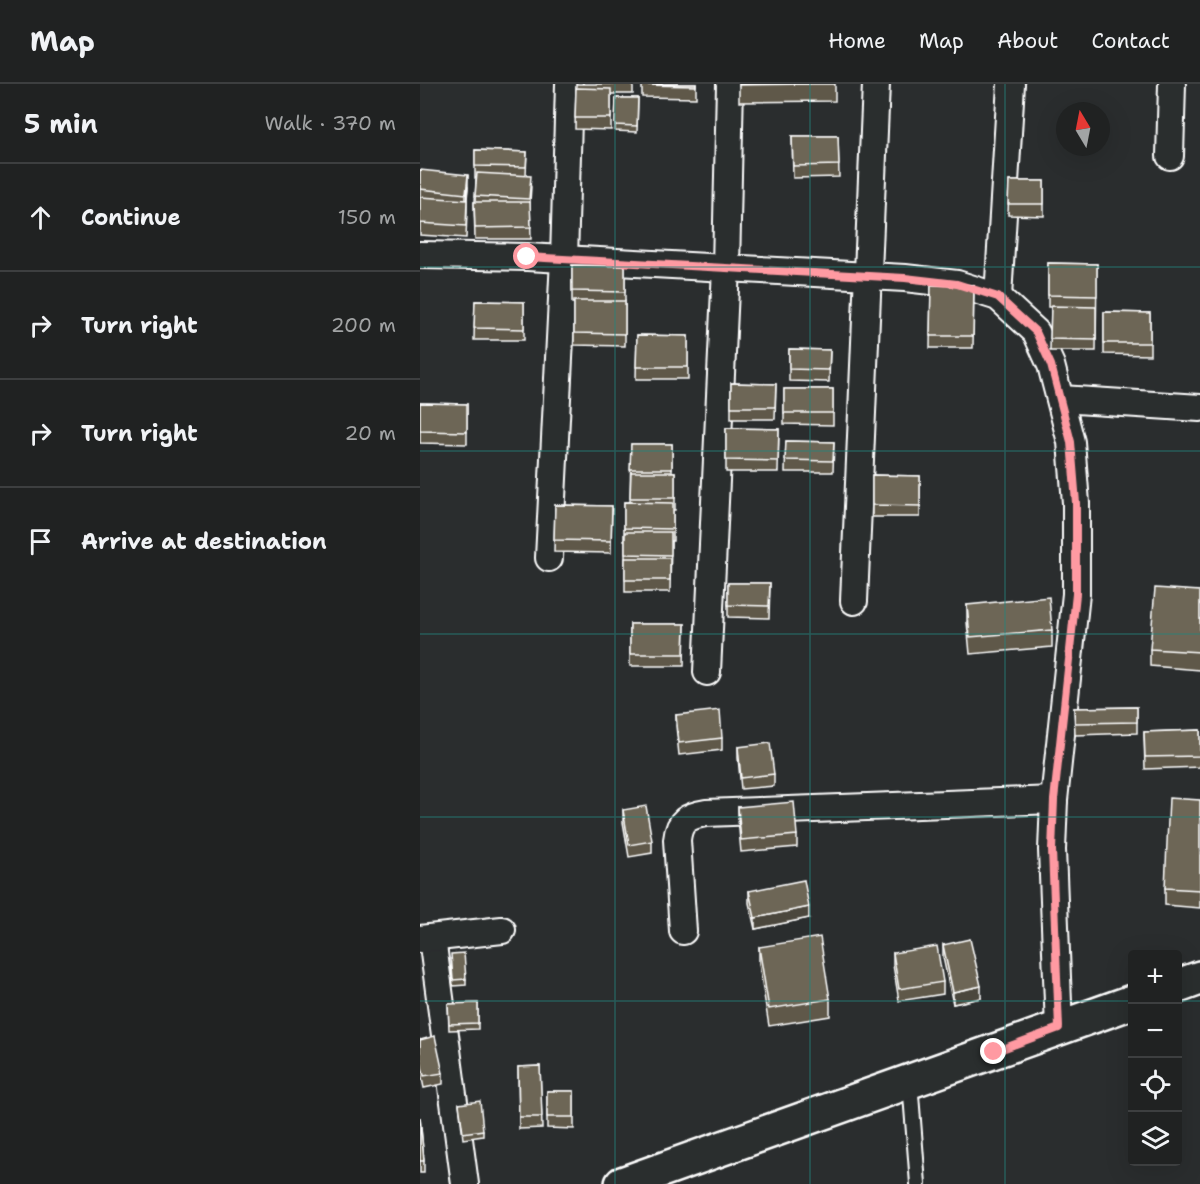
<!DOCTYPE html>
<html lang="en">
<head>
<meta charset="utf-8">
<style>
	body { margin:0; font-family:"Shantell Sans",sans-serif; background:#282a2a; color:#f1f3f6 }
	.controls { position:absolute; right:18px; bottom:18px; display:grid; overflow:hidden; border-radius:6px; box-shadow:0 6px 24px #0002 }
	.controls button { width:54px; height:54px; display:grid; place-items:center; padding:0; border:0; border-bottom:2px solid #3d3f40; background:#202222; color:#f1f3f6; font:30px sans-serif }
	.compass { position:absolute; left:636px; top:18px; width:54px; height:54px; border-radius:50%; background:#202222; box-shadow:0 6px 24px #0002; rotate:350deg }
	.stop { position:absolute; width:18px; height:18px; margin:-14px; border:4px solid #ff9aa2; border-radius:50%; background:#fff }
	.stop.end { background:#ff9aa2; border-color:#fff; box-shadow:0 2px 6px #0008 }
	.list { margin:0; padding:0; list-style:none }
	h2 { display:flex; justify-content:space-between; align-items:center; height:78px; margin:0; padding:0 24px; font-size:26px }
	h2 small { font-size:20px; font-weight:400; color:#a2a4a5 }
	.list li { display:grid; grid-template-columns:39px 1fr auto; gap:18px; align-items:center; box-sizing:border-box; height:108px; padding:0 24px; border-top:2px solid #3d3f40 }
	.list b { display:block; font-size:22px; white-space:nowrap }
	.list em { font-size:20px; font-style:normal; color:#a2a4a5 }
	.icon { flex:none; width:33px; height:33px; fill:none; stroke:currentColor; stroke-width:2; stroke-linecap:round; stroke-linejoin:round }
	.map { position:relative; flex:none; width:780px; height:1100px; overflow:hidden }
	header { display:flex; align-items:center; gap:36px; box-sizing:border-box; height:84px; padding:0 30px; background:#202222; border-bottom:2px solid #3d3f40 }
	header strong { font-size:28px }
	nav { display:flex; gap:33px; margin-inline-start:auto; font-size:21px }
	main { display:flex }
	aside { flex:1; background:#202222 }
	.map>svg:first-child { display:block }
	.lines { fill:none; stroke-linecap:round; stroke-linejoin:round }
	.lane-casing { stroke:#fff; stroke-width:18 }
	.street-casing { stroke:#fff; stroke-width:30 }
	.primary-casing { stroke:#fff; stroke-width:38 }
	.lane { stroke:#2a2d2e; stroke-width:14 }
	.street { stroke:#2a2d2e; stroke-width:26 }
	.primary { stroke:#2a2d2e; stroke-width:33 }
	.wall { fill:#5e584a; stroke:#fff; stroke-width:1.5 }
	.shaded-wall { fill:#4c473c; stroke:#fff; stroke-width:1.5 }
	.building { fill:#6d6656; stroke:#fff; stroke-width:1.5 }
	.route { stroke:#ff9aa2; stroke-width:8 }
	.grid { fill:none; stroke:#27847c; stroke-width:1.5; stroke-opacity:0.55 }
</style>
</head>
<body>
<header>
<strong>Map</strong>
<nav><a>Home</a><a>Map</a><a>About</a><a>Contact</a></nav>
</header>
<main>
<aside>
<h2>5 min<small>Walk · 370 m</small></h2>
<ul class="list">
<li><svg class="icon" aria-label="ahead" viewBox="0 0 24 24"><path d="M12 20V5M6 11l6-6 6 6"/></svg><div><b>Continue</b></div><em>150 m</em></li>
<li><svg class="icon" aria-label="right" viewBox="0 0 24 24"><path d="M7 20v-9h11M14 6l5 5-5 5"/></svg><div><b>Turn right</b></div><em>200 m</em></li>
<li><svg class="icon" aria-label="right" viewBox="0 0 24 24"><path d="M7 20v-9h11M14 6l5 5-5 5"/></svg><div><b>Turn right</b></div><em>20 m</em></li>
<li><svg class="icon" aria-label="arrive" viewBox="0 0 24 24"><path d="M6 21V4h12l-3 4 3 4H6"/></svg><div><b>Arrive at destination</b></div></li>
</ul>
</aside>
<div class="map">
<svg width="780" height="1100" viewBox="0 0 780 1100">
	<rect width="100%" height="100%" fill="#2a2d2e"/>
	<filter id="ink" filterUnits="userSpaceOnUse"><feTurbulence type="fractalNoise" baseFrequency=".0167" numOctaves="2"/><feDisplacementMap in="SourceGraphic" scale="12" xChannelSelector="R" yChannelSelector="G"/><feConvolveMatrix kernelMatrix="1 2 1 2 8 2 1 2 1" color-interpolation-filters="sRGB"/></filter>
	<g filter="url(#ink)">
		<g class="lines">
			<!-- lane casing -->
			<g class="lane-casing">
				<polyline id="lane" points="490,998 498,1100"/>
			</g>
			<!-- street casing -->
			<g class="street-casing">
				<g id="street">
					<polyline points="750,72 752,0"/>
					<polyline points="0,171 107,173 485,194 537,200 578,213 616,248 631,281 651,358 656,419 656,510 634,716 632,766 639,944"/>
					<polyline points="578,213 591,0"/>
					<polyline points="641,315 780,324"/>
					<polyline points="129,474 144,175 149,0"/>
					<polyline points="434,517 456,0"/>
					<polyline points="287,588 306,184 310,0"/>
					<path d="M263,847L257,756C259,736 268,732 286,729L634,716"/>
					<polyline points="12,854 45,1100"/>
					<polyline points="0,855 82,846"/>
				</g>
			</g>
			<!-- primary casing -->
			<g class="primary-casing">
				<g id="primary">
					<polyline points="758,902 780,894"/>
					<polyline points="202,1100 712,918"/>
				</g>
			</g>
			<!-- lane -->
			<use href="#lane" class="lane"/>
			<!-- street -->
			<use href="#street" class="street"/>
			<!-- primary -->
			<use href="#primary" class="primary"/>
		</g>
		<!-- wall -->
		<g class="wall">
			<polygon points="156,0 213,0 213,10 191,10 191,46 155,45"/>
			<polygon points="222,0 276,0 276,14 222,13"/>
			<polygon points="319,0 415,0 415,17 319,18"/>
			<polygon points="196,14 218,14 217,48 195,47"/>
			<polygon points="372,52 418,52 419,93 373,94"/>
			<polygon points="55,66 107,68 106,91 111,103 110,118 111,155 55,155 54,118 55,118 56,94 55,94"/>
			<polygon points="0,86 48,103 47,116 47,128 46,154 0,151"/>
			<polygon points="589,97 624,97 624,132 588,131"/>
			<polygon points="628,179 677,180 676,267 630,267 631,223 628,223"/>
			<polygon points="152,181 205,182 205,262 154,261 154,219 152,219"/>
			<polygon points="511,201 554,201 553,264 510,264"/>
			<polygon points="55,217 104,218 104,256 54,256"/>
			<polygon points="684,228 730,229 730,271 684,270"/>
			<polygon points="217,251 268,252 268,295 216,295"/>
			<polygon points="369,265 410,266 409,298 369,297"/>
			<polygon points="311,299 356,300 355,335 311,335"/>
			<polygon points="364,305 413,305 413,341 364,340"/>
			<polygon points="0,319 47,320 47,360 0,359"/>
			<polygon points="306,344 359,345 358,388 306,388"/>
			<polygon points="366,357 414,358 413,388 365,388"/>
			<polygon points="211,360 252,360 252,388 255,388 255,426 253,426 253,457 251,457 250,508 205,508 205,456 204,456 204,418 210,418"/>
			<polygon points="452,391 500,392 500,433 452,433"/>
			<polygon points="135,421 192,422 191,469 134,468"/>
			<polygon points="308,499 350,499 349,534 308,533"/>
			<polygon points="780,507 780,586 730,582 730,565"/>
			<polygon points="547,521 632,546 632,563 550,570 547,538"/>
			<polygon points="210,540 265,540 264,582 210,582"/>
			<polygon points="717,623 717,649 655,651 654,624"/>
			<polygon points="256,631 302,654 302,666 259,671 256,642"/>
			<polygon points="780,646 780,683 725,685 724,648"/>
			<polygon points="318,663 354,690 354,702 321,705 318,674"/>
			<polygon points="780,716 780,824 745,821 745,804"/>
			<polygon points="318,723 377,751 377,763 321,768 318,735"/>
			<polygon points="203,726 232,757 232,769 209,773 203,738"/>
			<polygon points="329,807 389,834 335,845 329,819"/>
			<polygon points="523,861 561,914 533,920 523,873"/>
			<polygon points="339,863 410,915 410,932 349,942 339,880"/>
			<polygon points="473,869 523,898 523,910 479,917 473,881"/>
			<polygon points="31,876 46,895 46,901 33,902"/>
			<polygon points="58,919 58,945 29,946 28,920"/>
			<polygon points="0,956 23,989 23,1000 4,1004 0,985"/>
			<polygon points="120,982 122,1044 99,1045 98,983"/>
			<polygon points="127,1007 154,1007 154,1045 127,1044"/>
			<polygon points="39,1020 63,1046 63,1052 43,1055"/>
			<polygon points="0,1033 4,1077 4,1089 0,1089"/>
		</g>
		<!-- shaded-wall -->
		<g class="shaded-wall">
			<polygon points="48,91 48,103 46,121 46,110"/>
			<polygon points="389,823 389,834 335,845 335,834"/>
			<polygon points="561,902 561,914 533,920 533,908"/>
		</g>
		<!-- building -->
		<g class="building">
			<polygon points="222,0 276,0 276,2 222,1"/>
			<polygon points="319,0 390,0 319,1"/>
			<polygon points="156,4 191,5 191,34 155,34"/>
			<polygon points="196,14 218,14 217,42 195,41"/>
			<polygon points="372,52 418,52 419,81 373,82"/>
			<polygon points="55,66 107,68 106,83 55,82"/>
			<polygon points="0,86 48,91 46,110 0,105"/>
			<polygon points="57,89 111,92 109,115 55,112"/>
			<polygon points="589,97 624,97 624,120 588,120"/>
			<polygon points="0,113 47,116 46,142 0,139"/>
			<polygon points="54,118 110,118 111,143 55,144"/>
			<polygon points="628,179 677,180 677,212 628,211"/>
			<polygon points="152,181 205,182 205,208 152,207"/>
			<polygon points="511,201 554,201 553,252 510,252"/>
			<polygon points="55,217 104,218 104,245 54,244"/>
			<polygon points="154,217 205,217 205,250 154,249"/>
			<polygon points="631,222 676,223 676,256 630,255"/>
			<polygon points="684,228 730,229 730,259 684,259"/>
			<polygon points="217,251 268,252 268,283 216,283"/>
			<polygon points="369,265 410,266 409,286 369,285"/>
			<polygon points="311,299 356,300 355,323 311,323"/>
			<rect x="364" y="305" width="49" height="24"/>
			<polygon points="0,319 47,320 47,348 0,347"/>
			<polygon points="306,344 359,345 358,377 306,376"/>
			<polygon points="366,357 414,358 413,377 365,376"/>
			<polygon points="211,360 252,360 252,385 210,385"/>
			<polygon points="211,388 255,388 255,414 210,414"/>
			<polygon points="452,391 500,392 500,422 452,421"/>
			<polygon points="204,418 253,419 253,445 204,444"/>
			<polygon points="135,421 192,422 191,457 134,456"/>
			<polygon points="205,448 251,448 251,471 205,470"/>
			<rect x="205" y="474" width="45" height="22"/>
			<polygon points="308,499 350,499 349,522 308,521"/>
			<polygon points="735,504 780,507 780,568 730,565"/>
			<polygon points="629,513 632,546 550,553 547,521"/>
			<polygon points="210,540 265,540 264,570 210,570"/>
			<polygon points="717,623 717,638 655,639 654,624"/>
			<polygon points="300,626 302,654 259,659 256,631"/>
			<polygon points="780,646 780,672 725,673 724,648"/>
			<polygon points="350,659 354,690 321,694 318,663"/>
			<polygon points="749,714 780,716 780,806 745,804"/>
			<polygon points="374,718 377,751 321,756 318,723"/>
			<polygon points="226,722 232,757 209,761 203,726"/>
			<polygon points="384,796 389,823 335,834 329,807"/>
			<polygon points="400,853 410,915 349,925 339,863"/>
			<polygon points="550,855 561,902 533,908 523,861"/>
			<polygon points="517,862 523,898 479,905 473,869"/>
			<polygon points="44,869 46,895 33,896 31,870"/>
			<polygon points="58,919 58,939 29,940 28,920"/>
			<polygon points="15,952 23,989 4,992 0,973 0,956"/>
			<polygon points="120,982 122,1033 99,1033 98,983"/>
			<rect x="127" y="1007" width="27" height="26"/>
			<polygon points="60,1017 63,1046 43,1049 39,1020"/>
			<polygon points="0,1033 4,1077 0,1077"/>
		</g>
	</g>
	<g class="lines" filter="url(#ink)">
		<!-- route -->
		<polyline class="route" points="107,173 485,194 537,200 578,213 616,248 631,281 651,358 656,419 656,510 634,716 632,766 639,944 574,968"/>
	</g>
	<!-- grid -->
	<path class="grid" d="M195,0V1100M390,0V1100M585,0V1100M0,183H780M0,367H780M0,550H780M0,733H780M0,917H712M758,917H780"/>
</svg>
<div class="controls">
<button>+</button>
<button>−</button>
<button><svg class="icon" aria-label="locate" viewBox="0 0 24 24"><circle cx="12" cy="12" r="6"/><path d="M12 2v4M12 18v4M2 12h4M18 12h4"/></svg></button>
<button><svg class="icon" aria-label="layers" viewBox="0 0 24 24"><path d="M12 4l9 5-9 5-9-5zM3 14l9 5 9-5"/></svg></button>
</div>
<svg class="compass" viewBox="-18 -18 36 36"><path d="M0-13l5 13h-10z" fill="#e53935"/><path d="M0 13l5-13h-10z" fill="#a2a4a5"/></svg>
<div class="stop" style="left:107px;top:173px"></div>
<div class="stop end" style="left:574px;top:968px"></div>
</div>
</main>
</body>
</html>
